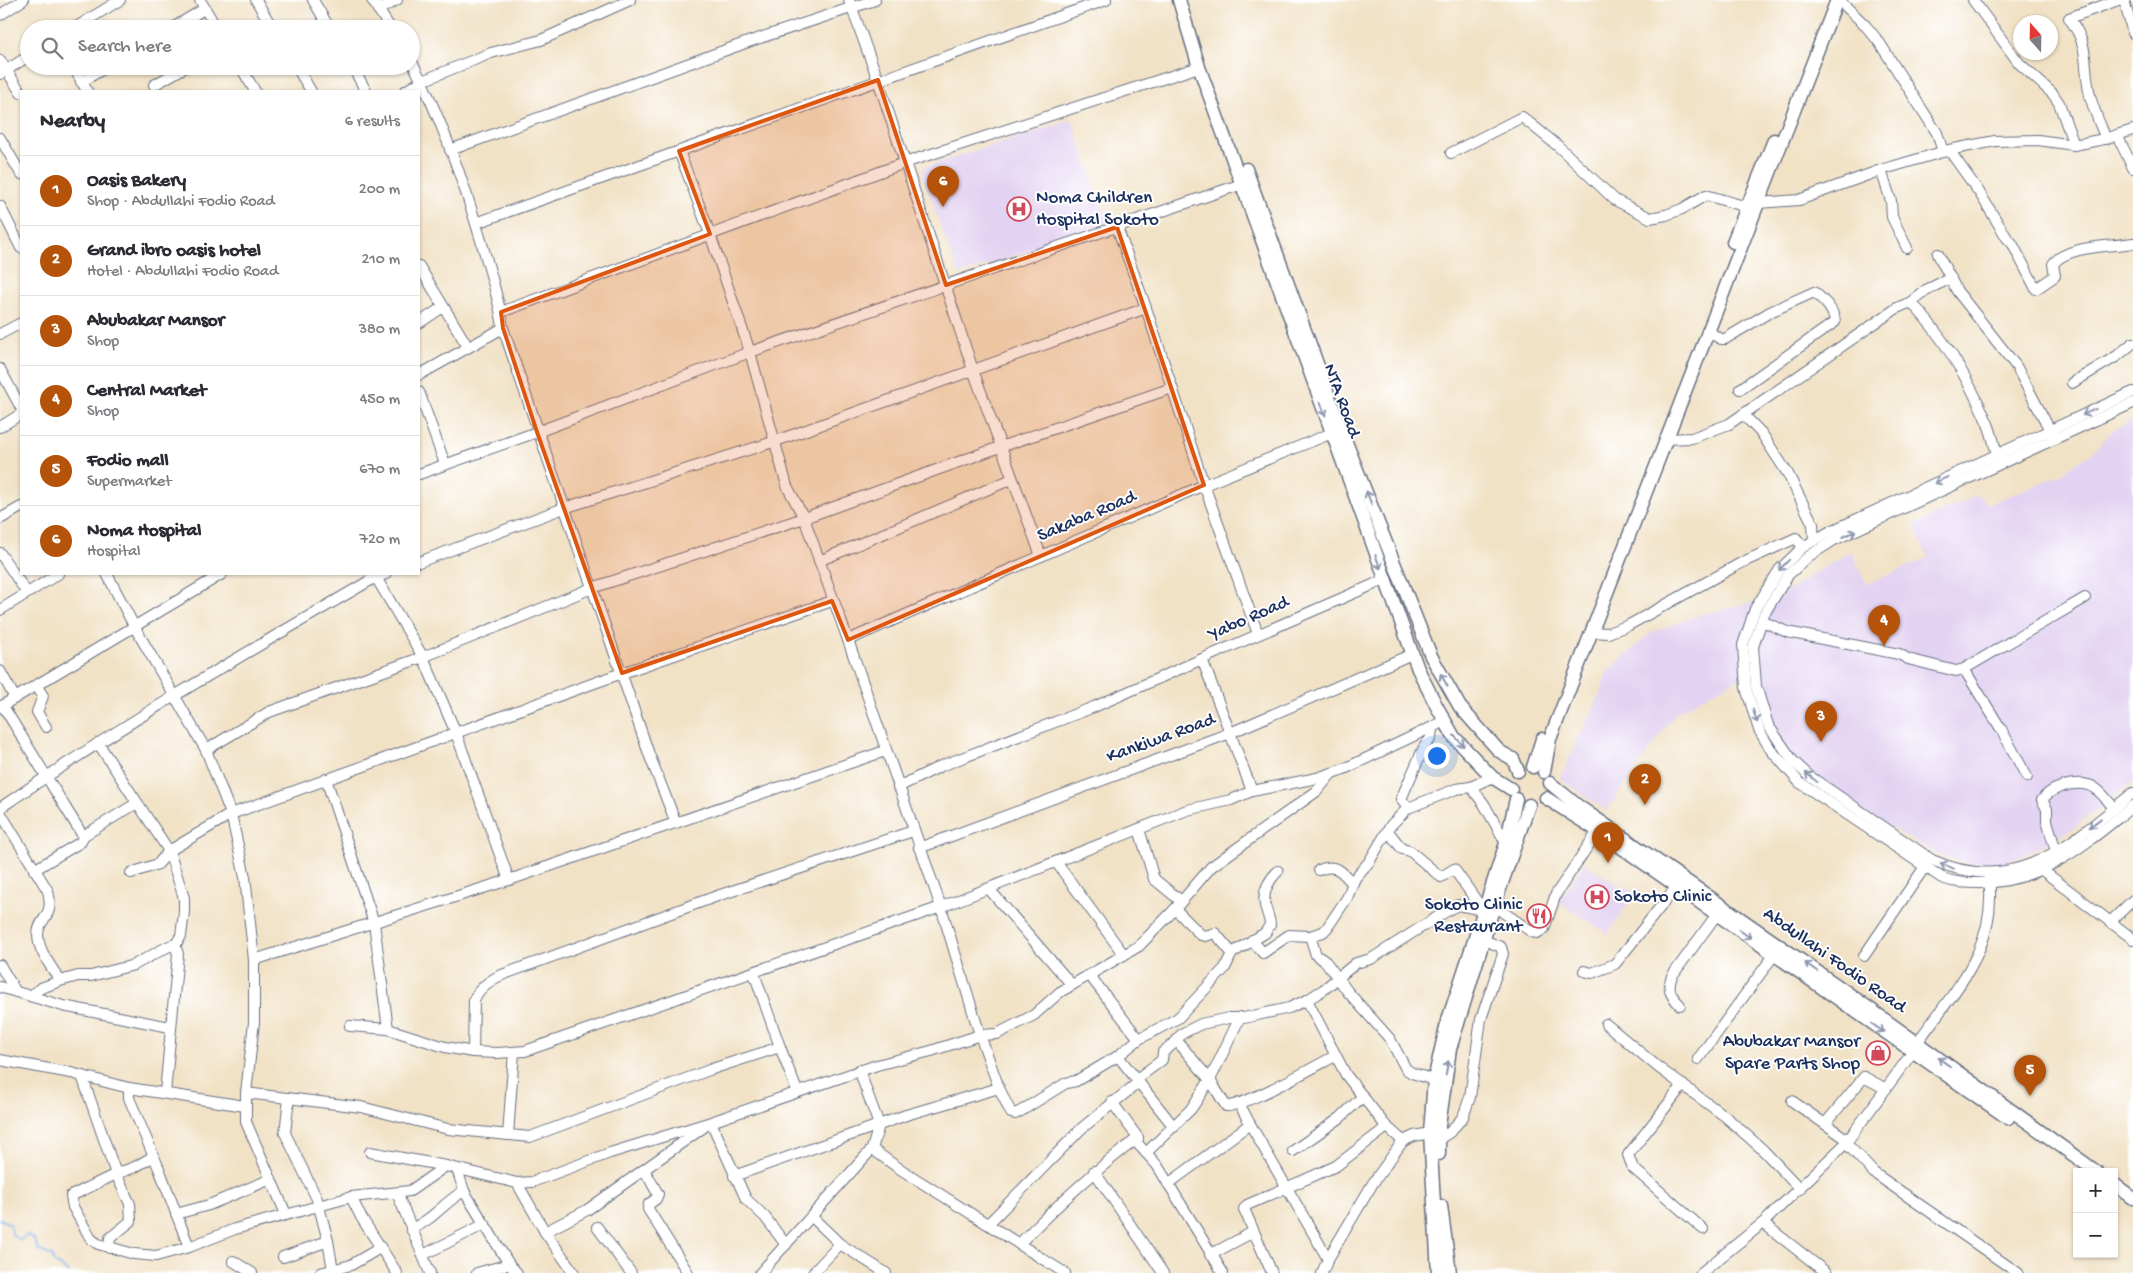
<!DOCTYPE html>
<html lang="en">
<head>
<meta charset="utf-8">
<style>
	body { margin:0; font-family:"Gochi Hand",sans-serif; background:#f2f2f3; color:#2b2b33 }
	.controls { position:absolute; right:15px; bottom:15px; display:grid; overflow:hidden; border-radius:0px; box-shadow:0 1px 4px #0004 }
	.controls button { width:45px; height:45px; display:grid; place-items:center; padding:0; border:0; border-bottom:1px solid #e1e1e2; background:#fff; color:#2b2b33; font:25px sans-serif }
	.compass { position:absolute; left:2013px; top:15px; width:45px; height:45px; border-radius:50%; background:#fff; box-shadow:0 1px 4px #0004; rotate:340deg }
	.you { position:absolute; left:1436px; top:755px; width:18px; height:18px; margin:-12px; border:4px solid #fff; border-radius:50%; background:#1a73e8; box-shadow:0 0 0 8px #1a73e833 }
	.badge { display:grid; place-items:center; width:32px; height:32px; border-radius:50%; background:#b45309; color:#fff; font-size:16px; font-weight:700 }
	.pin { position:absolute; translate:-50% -41px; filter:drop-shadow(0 1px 2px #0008) }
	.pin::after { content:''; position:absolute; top:26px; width:18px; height:15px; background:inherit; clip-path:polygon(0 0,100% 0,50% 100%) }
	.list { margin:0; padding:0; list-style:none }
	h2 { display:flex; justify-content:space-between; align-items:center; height:65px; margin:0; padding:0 20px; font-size:21px }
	h2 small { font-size:16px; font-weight:400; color:#7c7c81 }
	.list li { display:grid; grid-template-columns:32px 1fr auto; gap:15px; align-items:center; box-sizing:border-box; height:70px; padding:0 20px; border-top:1px solid #e1e1e2 }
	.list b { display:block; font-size:19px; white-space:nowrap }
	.list p { margin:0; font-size:16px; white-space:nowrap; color:#7c7c81 }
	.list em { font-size:16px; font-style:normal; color:#7c7c81 }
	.icon { flex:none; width:28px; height:28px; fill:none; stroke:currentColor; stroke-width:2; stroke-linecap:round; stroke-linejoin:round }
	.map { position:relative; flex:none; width:2133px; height:1273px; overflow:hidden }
	.search { position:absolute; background:#fff; box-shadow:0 1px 4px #0004; left:20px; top:20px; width:400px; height:55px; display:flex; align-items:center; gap:12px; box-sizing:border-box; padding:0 18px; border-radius:28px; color:#7c7c81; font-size:19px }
	.panel { position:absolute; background:#fff; box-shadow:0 1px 4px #0004; left:20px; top:90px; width:400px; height:485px; border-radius:0px }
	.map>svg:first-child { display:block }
	.built { fill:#e3d3f2 }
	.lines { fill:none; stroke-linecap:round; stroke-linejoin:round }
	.stream { stroke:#7eb1eb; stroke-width:2 }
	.minor-casing { stroke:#666e82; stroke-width:12 }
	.major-casing { stroke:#666e82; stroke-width:15 }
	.minor { stroke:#fff; stroke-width:10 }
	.major { stroke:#fff; stroke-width:12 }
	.oneway { stroke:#8d97ae }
	.marked { fill:#de5710; fill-opacity:0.2; stroke:#de5710; stroke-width:4; stroke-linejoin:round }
	.labels { text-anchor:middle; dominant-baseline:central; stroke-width:4; stroke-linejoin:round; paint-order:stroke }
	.poi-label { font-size:19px; fill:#1b2f5e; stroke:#fff; text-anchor:start }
	.street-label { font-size:19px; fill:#1b2f5e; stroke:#fff }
</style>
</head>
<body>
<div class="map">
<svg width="2133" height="1273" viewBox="0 0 2133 1273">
	<rect width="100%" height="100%" fill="#fff"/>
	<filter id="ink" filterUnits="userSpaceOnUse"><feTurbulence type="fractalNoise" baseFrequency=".02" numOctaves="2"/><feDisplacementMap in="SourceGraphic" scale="10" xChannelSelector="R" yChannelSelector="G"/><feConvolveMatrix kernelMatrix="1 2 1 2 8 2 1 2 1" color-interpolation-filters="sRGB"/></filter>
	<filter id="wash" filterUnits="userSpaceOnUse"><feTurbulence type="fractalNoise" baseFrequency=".0096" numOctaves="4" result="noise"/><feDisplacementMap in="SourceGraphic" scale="20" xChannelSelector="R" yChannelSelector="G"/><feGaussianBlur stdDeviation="1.12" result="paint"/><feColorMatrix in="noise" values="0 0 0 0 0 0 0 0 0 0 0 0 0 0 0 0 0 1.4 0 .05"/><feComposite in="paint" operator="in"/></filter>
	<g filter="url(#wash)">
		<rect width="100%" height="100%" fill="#f1e2c6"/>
		<!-- built -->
		<g class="built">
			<polygon points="1072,120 1108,223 959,275 922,175 924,174 922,168"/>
			<polygon points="2133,421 2133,782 2069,831 2028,853 1988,869 1934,853 1861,810 1791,758 1745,674 1676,713 1606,811 1560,778 1599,696 1607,672 1652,632 1703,614 1779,596 1851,551 1867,584 1928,558 1914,525 1977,495 1989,504 2059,475 2093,452 2113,430"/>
			<polygon points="1584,863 1623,888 1625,886 1635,893 1608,934 1559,902"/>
		</g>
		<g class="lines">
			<!-- stream -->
			<polyline class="stream" points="0,1219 10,1224 13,1236 20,1240 28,1235 34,1239 38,1250 52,1256 54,1262 69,1273"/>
		</g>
	</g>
	<g filter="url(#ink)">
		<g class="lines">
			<!-- minor casing -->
			<g class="minor-casing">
				<g id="minor">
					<polyline points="200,0 217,29"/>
					<polyline points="256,0 273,29"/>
					<polyline points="313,0 330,29"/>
					<polyline points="372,0 391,29"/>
					<polyline points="849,0 878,80 973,370 1041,556"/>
					<polyline points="1839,0 1865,25 1879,42 1937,133 1943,152"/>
					<polyline points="1973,0 2019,63 2053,94 2059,103 2074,145"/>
					<polyline points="2124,0 2133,33"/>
					<polyline points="378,10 397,0"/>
					<polyline points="0,15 23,0"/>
					<polyline points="73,29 120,0"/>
					<polyline points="171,29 204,9"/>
					<polyline points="0,60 21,93"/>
					<path d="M411,60C443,121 466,188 485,254C492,279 500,303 503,328L649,754L676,823"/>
					<polyline points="73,66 87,91"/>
					<polyline points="240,66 255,91"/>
					<polyline points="296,66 311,91"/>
					<polyline points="352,66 366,91"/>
					<polyline points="0,74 29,56"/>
					<polyline points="81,82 108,66"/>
					<polyline points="154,85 187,66"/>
					<polyline points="405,91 422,81 491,53 541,40 630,0"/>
					<polyline points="2117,135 2133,168"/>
					<polyline points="0,138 21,174"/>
					<path d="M2106,139C2100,124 2092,107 2089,91C2083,59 2090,47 2069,18L2118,0"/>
					<polyline points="450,150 748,42 875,0"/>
					<path d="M1949,150L1979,192L2007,238L2012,243L2036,289L2055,276L2053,264C2067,245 2111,247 2133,243"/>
					<path d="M679,151L710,234L750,352L787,486L804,518L848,640L941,907L980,1035L999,1088L1011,1113L1015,1114L1021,1111L1066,1083L1076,1081L1118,1056L1139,1039L1178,1018L1225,968L1232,953L1265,933L1270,925C1270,918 1266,912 1265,905C1262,891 1269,880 1278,871"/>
					<polyline points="1451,153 1522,117 1558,146 1615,200 1650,218 1666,215 1682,209 1706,195 1747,207"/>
					<polyline points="1881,170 1891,201 1892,217 1907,248"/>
					<polyline points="1758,203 1799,200 1881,170 1949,150 1995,141 2038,140 2074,145 2104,139 2133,130"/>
					<polyline points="0,206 21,248"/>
					<polyline points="476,223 1106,0"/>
					<polyline points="1117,227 1146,308"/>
					<polyline points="1938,254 1957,291 2016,366 2052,434"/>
					<polyline points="419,266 468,347"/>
					<path d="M1911,302C1944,337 1969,380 1988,424C1993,436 1995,449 1999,461"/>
					<polyline points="501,312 904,163 1199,67"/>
					<polyline points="419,323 443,307"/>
					<path d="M1707,331L1721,339H1725L1770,312L1814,292C1823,300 1834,309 1835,322L1740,389"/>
					<polyline points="0,334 21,323"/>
					<polyline points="0,369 21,408"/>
					<polyline points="419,375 503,328"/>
					<polyline points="2072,383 2117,356 2133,343"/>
					<polyline points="419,392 445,464"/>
					<path d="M2133,392L1829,532L1803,547L1780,569L1755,609L1743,645L1746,688L1759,730L1771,750L1799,782L1942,878C1955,883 1966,883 1980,883C2044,882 2085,844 2133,806"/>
					<path d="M2133,403L1834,540L1809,556L1788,575L1764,614L1753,647L1756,686L1768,725L1793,761L1809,776L1932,860C2018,898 2070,843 2133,793"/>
					<polyline points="1743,414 1762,434 1788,474 1813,524 1814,540"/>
					<polyline points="0,427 21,414"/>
					<polyline points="1665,439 1692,438 1729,424 1897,308 1911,302 1926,290 1951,278"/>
					<polyline points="419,474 537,432 750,352 1242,184"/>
					<polyline points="0,519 21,507"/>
					<polyline points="0,553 27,593"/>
					<polyline points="819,561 1012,479"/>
					<polyline points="419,562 564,508 773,442 1146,308 1204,485 1258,634"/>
					<polyline points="107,574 134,626 206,750 231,814 245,877 254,960 254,1022 246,1093 246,1122 286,1214"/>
					<polyline points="374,574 423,657 456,733 509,880"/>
					<polyline points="0,610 58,574"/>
					<polyline points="1762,621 1787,632 1899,654 1908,659 1956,671 1964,669 2085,598"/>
					<polyline points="1591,632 1608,633 1629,625 1741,563 1796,538 1803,547"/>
					<polyline points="848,640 1204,485 1332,433 1339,432"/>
					<polyline points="1964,669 2001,729 2027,777"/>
					<polyline points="0,671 15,698"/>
					<polyline points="36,685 43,696 37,712 46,727"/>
					<polyline points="3,706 83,836"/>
					<polyline points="0,707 222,574"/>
					<polyline points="98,743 169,851 184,898 184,912 181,936 174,947"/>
					<polyline points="206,750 269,712 423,657 592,588 804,518 1000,447 1172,388"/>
					<polyline points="326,779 374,923 388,1029"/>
					<polyline points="898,787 941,766 1094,707 1202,659"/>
					<polyline points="1471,787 1492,777"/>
					<polyline points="1252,791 1202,659 1384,580"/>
					<path d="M0,808C121,725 249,651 376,577L386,574"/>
					<polyline points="1408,808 1401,799 1424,747 1431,738 1432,728"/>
					<path d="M0,812L48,891C55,919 38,917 38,935C38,951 52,967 60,981"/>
					<polyline points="1139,829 1154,879 1181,901"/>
					<polyline points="1388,831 1402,849 1410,851 1441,877 1454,869 1483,910"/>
					<polyline points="919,848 1230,733 1412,654"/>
					<path d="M2056,851L2047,821V809L2042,800C2050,788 2073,781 2088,785C2098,787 2107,800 2114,808"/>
					<polyline points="1056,862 1124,955"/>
					<polyline points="34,870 81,842 83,836 137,803"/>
					<path d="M1319,870C1335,863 1342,871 1352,883"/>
					<polyline points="2042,870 2133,939"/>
					<polyline points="131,873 158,864 169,851 231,814 622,673 832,601"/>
					<polyline points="989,889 1072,985"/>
					<polyline points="1494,906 1532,932 1537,933 1544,929 1556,894 1598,831"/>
					<polyline points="1175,909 1201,935 1205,936 1215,933 1232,953"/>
					<polyline points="2110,922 2133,900"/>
					<polyline points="1310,936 1316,955 1326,962 1348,992 1390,1039 1406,1069 1412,1073 1434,1080"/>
					<polyline points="1252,940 1263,953 1289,935 1310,936 1323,932 1327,928 1347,898 1355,878 1369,862 1391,825 1408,808 1456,789 1471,787 1484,804 1506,843"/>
					<polyline points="1864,956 1924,868"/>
					<polyline points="254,960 509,880 885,751"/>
					<polyline points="0,965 16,992"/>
					<polyline points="1584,971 1592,973 1615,964 1677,886"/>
					<polyline points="754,973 780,1047 797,1091"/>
					<polyline points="1090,976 1139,1039"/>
					<polyline points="0,987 63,1006 170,1027"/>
					<polyline points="31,995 41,988 60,981 78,976 91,976 134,965 167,947 172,945 176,948 178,954 165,1093"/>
					<polyline points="1307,1000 1346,1075 1385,1125 1403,1141"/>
					<path d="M1680,1005C1670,995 1667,989 1672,976L1717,914"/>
					<polyline points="1606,1024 1659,1068 1726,1117 1762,1149 1800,1189"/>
					<polyline points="350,1026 388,1029 445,1047 473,1052 497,1053 525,1051 941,907 1187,810 1231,800 1252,791 1317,778 1344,769 1445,721"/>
					<path d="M1177,1041L1210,1080L1226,1106C1242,1108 1316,1066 1335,1056"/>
					<path d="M1917,1043C1955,989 1998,949 1989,878"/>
					<path d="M473,1052L474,1000C479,988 488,982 499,976L720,895L913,831"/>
					<polyline points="1118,1056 1174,1127"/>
					<polyline points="1698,1059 1774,955"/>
					<polyline points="0,1060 71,1073 129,1088 245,1106"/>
					<polyline points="82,1076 116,1174 71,1196 73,1207 91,1239 98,1244 134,1254 156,1256 189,1247 235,1229 351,1197 410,1191 446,1166 517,1183 532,1182 610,1153 711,1122 877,1065 931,1051 980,1035 997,1034 1034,1015 1060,992 1139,946 1175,909 1211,867 1317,791 1331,774"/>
					<polyline points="1683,1085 1628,1155 1633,1168 1703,1229"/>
					<polyline points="129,1088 129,1098 160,1171 189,1247"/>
					<polyline points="246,1093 361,1107 448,1129 530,1137 712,1069 780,1047"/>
					<polyline points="1792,1101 1848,1140"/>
					<polyline points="1112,1102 1138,1138 1137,1143 1157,1165 1223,1273"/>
					<polyline points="1239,1103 1250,1124 1328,1259"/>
					<polyline points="711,1122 746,1199 765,1217 786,1245"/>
					<polyline points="1825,1124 1864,1077 1886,1089"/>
					<polyline points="508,1135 514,1052"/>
					<polyline points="1439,1139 1450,1132 1463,1117 1470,1097 1481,1019 1503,954 1501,947 1484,940"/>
					<polyline points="1846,1143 1874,1173 2018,1273"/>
					<polyline points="872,1149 897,1167 1065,1273"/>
					<polyline points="1293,1151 1340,1118 1363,1096"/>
					<polyline points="370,1152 446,1166"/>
					<polyline points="1146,1153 1191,1109 1210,1080 1240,1017"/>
					<polyline points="457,1169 464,1191 509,1264 517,1273"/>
					<polyline points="645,1171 658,1194 656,1199 649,1204 648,1209 688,1273"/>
					<polyline points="1094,1171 1163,1273"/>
					<polyline points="734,1176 879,1125 859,1070"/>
					<polyline points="517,1183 545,1232 574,1273"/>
					<polyline points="1168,1184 1250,1124"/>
					<polyline points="397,1193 430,1273"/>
					<polyline points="351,1197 361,1217 397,1273"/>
					<polyline points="176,1214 209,1205 271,1179"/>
					<polyline points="812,1217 840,1244 886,1273"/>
					<polyline points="1763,1223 1827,1273"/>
					<polyline points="988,1224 1082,1128 1139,1082 1138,1078 1162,1060 1163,1052 1177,1041 1178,1038 1183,1033 1201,1024 1229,1018 1244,1018 1289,1008 1307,1000 1323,990 1356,963 1371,959 1450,909 1458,905 1483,910"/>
					<polyline points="597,1227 631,1273"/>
					<path d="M411,1229C433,1220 444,1202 464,1191"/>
					<polyline points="545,1232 587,1210 704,1127"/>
					<polyline points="328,1241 333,1270"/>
					<path d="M1019,1244C1057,1205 1095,1170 1138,1138"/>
					<polyline points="109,1248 110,1238 131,1221 130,1204 116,1174 135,1167 154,1156"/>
					<polyline points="423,1255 485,1224"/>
					<polyline points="1210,1255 1253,1232"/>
					<polyline points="283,1257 328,1241 317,1199 285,1133 289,1098"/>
					<polyline points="233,1261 252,1273"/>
					<polyline points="320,1273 351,1265 380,1248"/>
					<polyline points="477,1273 509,1264"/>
					<polyline points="760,1273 872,1149 879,1125 906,1115 999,1088"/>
					<polyline points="813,1273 840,1244"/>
					<polyline points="1272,1273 1244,1209 1247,1205 1336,1166 1383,1130 1385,1125"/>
					<polyline points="1322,1273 1328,1259 1373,1183 1403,1141 1414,1136 1430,1133"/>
					<polyline points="1701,1273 1763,1223 1846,1143 1912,1053"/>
				</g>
			</g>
			<!-- major casing -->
			<g class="major-casing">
				<g id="major">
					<polyline points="1179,0 1199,67 1418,669 1437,707 1454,737 1492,777 1511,789"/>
					<polyline points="1246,169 1342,432 1431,656 1460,707 1499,751 1513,759 1518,771"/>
					<polyline points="1733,242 1774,140"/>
					<polyline points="1533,767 1542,739"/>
					<polyline points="1544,772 1550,739 1837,0"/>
					<polyline points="1550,783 1578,806 1842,989 2097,1172"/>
					<polyline points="1546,798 1598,831 2008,1118"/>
					<polyline points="1439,1154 1439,1126 1450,1049 1494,906 1529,805"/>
					<polyline points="2114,1184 2133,1198"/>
					<polyline points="1441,1206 1450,1273"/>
					<polyline points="1438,1273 1430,1133 1434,1080 1447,1023 1506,843 1516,799"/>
				</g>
			</g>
			<!-- minor -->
			<use href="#minor" class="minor"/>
			<!-- major -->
			<use href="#major" class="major"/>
		</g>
		<!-- one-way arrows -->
		<defs><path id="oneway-shaft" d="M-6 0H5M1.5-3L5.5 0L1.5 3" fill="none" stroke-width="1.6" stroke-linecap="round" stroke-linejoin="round" transform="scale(1.25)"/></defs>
		<g class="oneway">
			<use href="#oneway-shaft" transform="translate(1323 409) rotate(70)"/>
			<use href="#oneway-shaft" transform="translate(2089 412) rotate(155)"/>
			<use href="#oneway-shaft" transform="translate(1941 480) rotate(155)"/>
			<use href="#oneway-shaft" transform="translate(1369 498) rotate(-111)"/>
			<use href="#oneway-shaft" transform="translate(1849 534) rotate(-25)"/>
			<use href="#oneway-shaft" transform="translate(1378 562) rotate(70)"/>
			<use href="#oneway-shaft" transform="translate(1784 565) rotate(134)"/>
			<use href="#oneway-shaft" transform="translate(1444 680) rotate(-119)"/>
			<use href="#oneway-shaft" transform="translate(1755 716) rotate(72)"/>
			<use href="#oneway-shaft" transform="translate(1459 741) rotate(48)"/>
			<use href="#oneway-shaft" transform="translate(1811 777) rotate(-141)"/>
			<use href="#oneway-shaft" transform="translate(2095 823) rotate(142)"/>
			<use href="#oneway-shaft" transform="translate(1947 866) rotate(-159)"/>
			<use href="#oneway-shaft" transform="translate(1745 934) rotate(35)"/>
			<use href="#oneway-shaft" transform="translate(1811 967) rotate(-145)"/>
			<use href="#oneway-shaft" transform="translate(1878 1028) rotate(35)"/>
			<use href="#oneway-shaft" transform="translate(1944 1062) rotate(-144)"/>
			<use href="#oneway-shaft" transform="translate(1447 1068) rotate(-80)"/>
		</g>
	</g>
	<!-- marked area -->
	<path class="marked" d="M878,80L946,285L1117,227L1204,485L848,640L832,601L622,673L537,432L503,328L501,312L710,234L679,151Z"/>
	<!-- icons -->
	<defs>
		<g id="hospital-ring" transform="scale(1.25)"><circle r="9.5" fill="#fff" stroke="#d1495b" stroke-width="1.5"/><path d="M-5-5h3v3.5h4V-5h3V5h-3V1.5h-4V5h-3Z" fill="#d1495b"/></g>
		<g id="restaurant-ring" transform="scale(1.25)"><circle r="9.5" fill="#fff" stroke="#d1495b" stroke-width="1.5"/><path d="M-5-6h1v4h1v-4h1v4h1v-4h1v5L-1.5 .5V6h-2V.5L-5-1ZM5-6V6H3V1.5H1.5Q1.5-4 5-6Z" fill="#d1495b"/></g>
		<g id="shop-ring" transform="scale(1.25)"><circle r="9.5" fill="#fff" stroke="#d1495b" stroke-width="1.5"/><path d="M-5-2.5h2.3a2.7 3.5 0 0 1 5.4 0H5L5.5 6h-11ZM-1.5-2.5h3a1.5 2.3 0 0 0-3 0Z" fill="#d1495b"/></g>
	</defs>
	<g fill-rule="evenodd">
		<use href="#hospital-ring" x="1019" y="209"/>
		<use href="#hospital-ring" x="1597" y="897"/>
		<use href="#restaurant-ring" x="1539" y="916"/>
		<use href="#shop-ring" x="1878" y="1053"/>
	</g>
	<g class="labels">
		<!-- poi labels -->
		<g class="poi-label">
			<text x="1036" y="198">Noma Children<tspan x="1036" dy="22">Hospital Sokoto</tspan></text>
			<text x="1614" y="897">Sokoto Clinic</text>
			<text x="1522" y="905" text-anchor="end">Sokoto Clinic<tspan x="1522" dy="22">Restaurant</tspan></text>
			<text x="1860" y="1042" text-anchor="end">Abubakar Mansor<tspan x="1860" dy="22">Spare Parts Shop</tspan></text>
		</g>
		<!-- street labels -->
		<g class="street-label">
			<text transform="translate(1341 401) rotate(70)">NTA Road</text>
			<text transform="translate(1087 517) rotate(-23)">Sakaba Road</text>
			<text transform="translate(1249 619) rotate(-24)">Yabo Road</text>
			<text transform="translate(1161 739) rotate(-20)">Kankiwa Road</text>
			<text transform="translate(1834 961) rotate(35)">Abdullahi Fodio Road</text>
		</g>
	</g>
</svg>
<div class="controls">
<button>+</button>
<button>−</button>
</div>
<svg class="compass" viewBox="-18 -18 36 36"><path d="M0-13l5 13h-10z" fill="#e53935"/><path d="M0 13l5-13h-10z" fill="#7c7c81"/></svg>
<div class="you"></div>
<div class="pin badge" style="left:1608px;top:863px">1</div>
<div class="pin badge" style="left:1645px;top:805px">2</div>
<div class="pin badge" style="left:1821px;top:742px">3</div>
<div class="pin badge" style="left:1884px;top:646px">4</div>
<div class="pin badge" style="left:2030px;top:1096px">5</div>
<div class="pin badge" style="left:943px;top:207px">6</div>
<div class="search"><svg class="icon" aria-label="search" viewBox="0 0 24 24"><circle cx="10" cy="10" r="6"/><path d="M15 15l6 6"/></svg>Search here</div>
<section class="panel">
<h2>Nearby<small>6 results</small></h2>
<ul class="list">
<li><span class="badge">1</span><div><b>Oasis Bakery</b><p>Shop · Abdullahi Fodio Road</p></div><em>200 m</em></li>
<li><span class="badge">2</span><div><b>Grand ibro oasis hotel</b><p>Hotel · Abdullahi Fodio Road</p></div><em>210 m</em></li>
<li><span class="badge">3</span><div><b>Abubakar Mansor</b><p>Shop</p></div><em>380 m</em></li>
<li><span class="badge">4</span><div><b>Central Market</b><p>Shop</p></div><em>450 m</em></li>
<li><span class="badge">5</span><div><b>Fodio mall</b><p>Supermarket</p></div><em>670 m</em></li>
<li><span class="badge">6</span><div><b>Noma Hospital</b><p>Hospital</p></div><em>720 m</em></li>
</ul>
</section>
</div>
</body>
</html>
